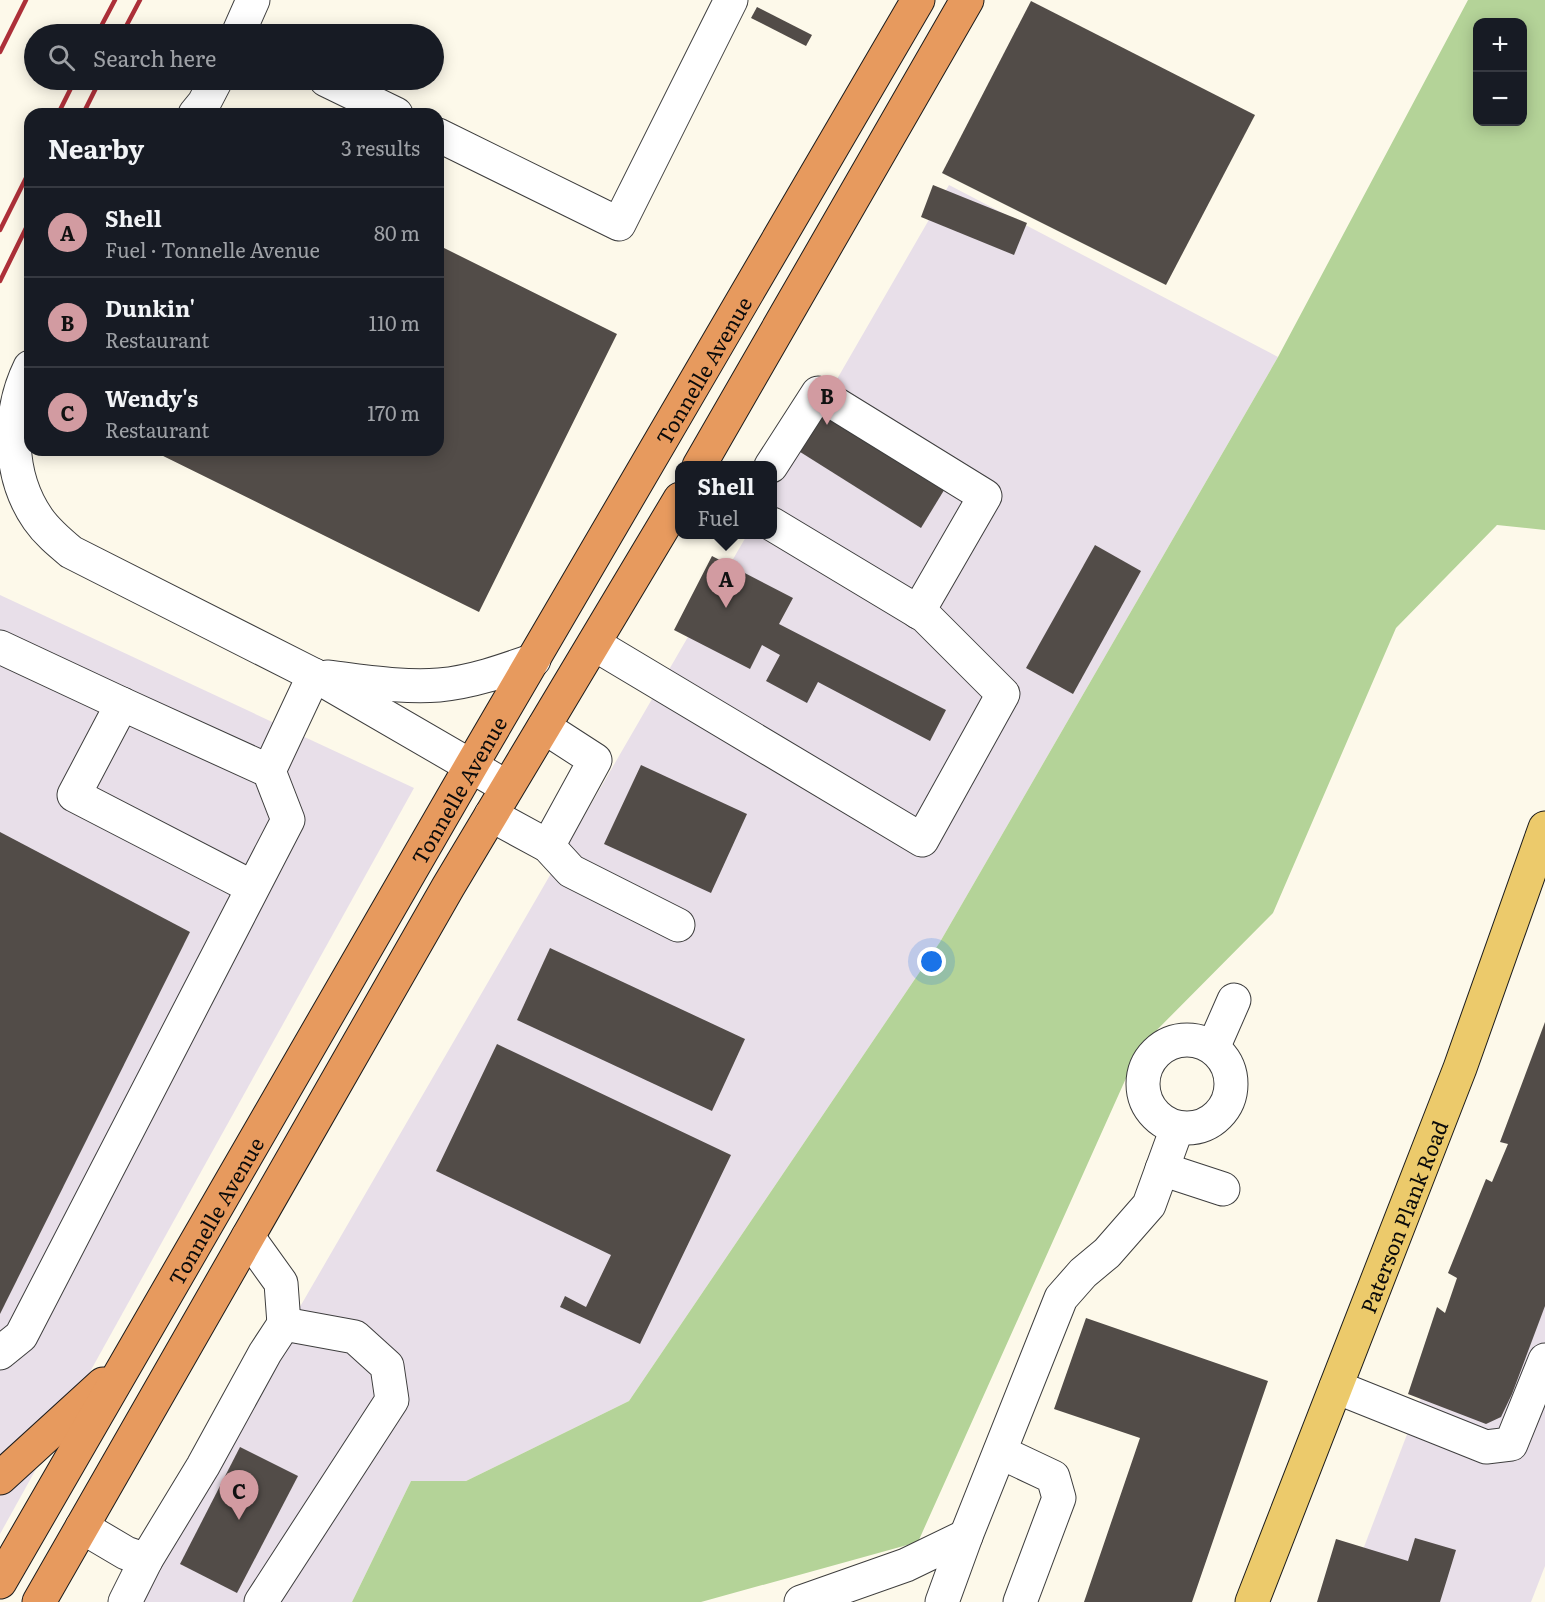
<!DOCTYPE html>
<html lang="en">
<head>
<meta charset="utf-8">
<style>
	body { margin:0; font-family:Literata,serif; background:#20242c; color:#f1f3f6 }
	.controls { position:absolute; right:18px; top:18px; display:grid; overflow:hidden; border-radius:12px; box-shadow:0 3px 15px #0003 }
	.controls button { width:54px; height:54px; display:grid; place-items:center; padding:0; border:0; border-bottom:2px solid #363941; background:#171b24; color:#f1f3f6; font:30px sans-serif }
	.you { position:absolute; left:932px; top:962px; width:21px; height:21px; margin:-15px; border:4px solid #fff; border-radius:50%; background:#1a73e8; box-shadow:0 0 0 9px #1a73e833 }
	.badge { display:grid; place-items:center; width:39px; height:39px; border-radius:50%; background:#d29ba1; color:#111; font-size:20px; font-weight:700 }
	.pin { position:absolute; translate:-50% -50px; filter:drop-shadow(0 2px 3px #0008) }
	.pin::after { content:''; position:absolute; top:32px; width:21px; height:18px; background:inherit; clip-path:polygon(0 0,100% 0,50% 100%) }
	.popup { position:absolute; left:675px; top:461px; width:102px; height:78px; box-sizing:border-box; display:grid; place-content:center; border-radius:12px; background:#171b24; filter:drop-shadow(0 2px 4px #0005); font-size:20px; white-space:nowrap; color:#9ea1a6 }
	.popup b { font-size:22px; color:#f1f3f6 }
	.popup::after { content:''; position:absolute; left:50%; top:100%; margin-left:-12px; border:12px solid transparent; border-top-color:#171b24 }
	.list { margin:0; padding:0; list-style:none }
	h2 { display:flex; justify-content:space-between; align-items:center; height:78px; margin:0; padding:0 24px; font-size:26px }
	h2 small { font-size:20px; font-weight:400; color:#9ea1a6 }
	.list li { display:grid; grid-template-columns:39px 1fr auto; gap:18px; align-items:center; box-sizing:border-box; height:90px; padding:0 24px; border-top:2px solid #363941 }
	.list b { display:block; font-size:22px; white-space:nowrap }
	.list p { margin:0; font-size:20px; white-space:nowrap; color:#9ea1a6 }
	.list em { font-size:20px; font-style:normal; color:#9ea1a6 }
	.icon { flex:none; width:33px; height:33px; fill:none; stroke:currentColor; stroke-width:2; stroke-linecap:round; stroke-linejoin:round }
	.map { position:relative; flex:none; width:1545px; height:1602px; overflow:hidden }
	.search { position:absolute; background:#171b24; box-shadow:0 3px 15px #0003; left:24px; top:24px; width:420px; height:66px; display:flex; align-items:center; gap:15px; box-sizing:border-box; padding:0 21px; border-radius:33px; color:#9ea1a6; font-size:22px }
	.panel { position:absolute; background:#171b24; box-shadow:0 3px 15px #0003; left:24px; top:108px; width:420px; height:348px; border-radius:18px }
	.map>svg:first-child { display:block }
	.industrial { fill:#e8dfe9 }
	.forest { fill:#b4d398; fill-rule:evenodd }
	.building { fill:#524c48 }
	.lines { fill:none; stroke-linecap:round; stroke-linejoin:round }
	.minor-casing { stroke:#3e3e3e; stroke-width:35 }
	.major-casing { stroke:#1c1c1c; stroke-width:35 }
	.highway-casing { stroke:#1c1c1c; stroke-width:35 }
	.minor { stroke:#fff; stroke-width:33 }
	.major { stroke:#ecca6b; stroke-width:33 }
	.highway { stroke:#e79a5e; stroke-width:33 }
	.rail { stroke:#ad3039; stroke-width:4.5 }
	.labels { text-anchor:middle; dominant-baseline:central; stroke-width:6; stroke-linejoin:round; paint-order:stroke }
	.street-label { font-size:21px; fill:#0b0b0b; stroke:#fff }
</style>
</head>
<body>
<div class="map">
<svg width="1545" height="1602" viewBox="0 0 1545 1602">
	<rect width="100%" height="100%" fill="#fdf9ea"/>
	<!-- industrial -->
	<g class="industrial">
		<polygon points="949,185 1278,357 940,942 629,1401 466,1481 411,1481 352,1602 129,1602 747,535 772,534 773,490"/>
		<polygon points="0,595 414,788 0,1534"/>
		<polygon points="1503,1183 1545,1196 1545,1566 1531,1602 1343,1602"/>
	</g>
	<!-- forest -->
	<path class="forest" d="M1468,0H1545V530L1497,525L1396,628L1273,913L1140,1047L918,1542L701,1602H352L411,1481H466L629,1401L940,942L1278,357ZM1478,22H1522V122H1478Z"/>
	<!-- building -->
	<g class="building">
		<polygon points="1031,1 1255,115 1166,285 942,173"/>
		<polygon points="757,7 812,35 806,46 751,18"/>
		<polygon points="933,185 1027,223 1014,255 921,217"/>
		<polygon points="438,245 617,334 479,612 151,450 438,450"/>
		<polygon points="826,404 949,482 921,528 797,450"/>
		<polygon points="1095,545 1141,571 1073,694 1026,668"/>
		<polygon points="712,556 793,598 779,624 946,710 930,741 818,682 807,703 766,681 780,655 762,645 750,669 674,630"/>
		<polygon points="641,765 747,814 711,893 604,844"/>
		<polygon points="0,832 190,932 0,1314"/>
		<polygon points="550,948 745,1039 712,1111 517,1020"/>
		<polygon points="1545,1022 1545,1306 1512,1394 1501,1417 1486,1424 1408,1394 1437,1307 1445,1313 1457,1278 1448,1273 1486,1179 1492,1182 1508,1144 1500,1142"/>
		<polygon points="497,1044 731,1155 640,1344 560,1307 565,1296 586,1307 611,1255 436,1171"/>
		<polygon points="1086,1318 1268,1381 1192,1602 1084,1602 1140,1438 1054,1409"/>
		<polygon points="240,1447 298,1476 237,1593 180,1564"/>
		<polygon points="1415,1538 1456,1550 1440,1602 1317,1602 1336,1539 1408,1561"/>
	</g>
	<g class="lines">
		<!-- minor casing -->
		<g class="minor-casing">
			<g id="minor">
				<polyline points="238,34 253,0"/>
				<polyline points="326,80 396,114"/>
				<polyline points="195,114 204,103 216,80"/>
				<polyline points="438,135 619,224 731,0"/>
				<path d="M30,367C7,414 8,476 38,519C47,532 59,542 71,552L314,675L507,787"/>
				<polyline points="771,466 818,393 985,496 918,612"/>
				<polyline points="594,644 922,840 1003,694 925,616 772,524"/>
				<polyline points="0,647 122,704 269,771 288,820 21,1336 0,1353"/>
				<path d="M327,677C363,681 402,688 439,685C472,682 503,671 534,660"/>
				<polyline points="122,704 74,795 252,887"/>
				<polyline points="544,727 595,760 548,846"/>
				<polyline points="269,771 314,675"/>
				<polyline points="491,815 548,846 571,871 678,925"/>
				<circle cx="1187" cy="1084" r="44"/>
				<polyline points="1213,1048 1234,1000"/>
				<polyline points="1162,1169 1223,1189"/>
				<polyline points="248,1237 281,1283 284,1324"/>
				<polyline points="1336,1387 1486,1447 1511,1444 1545,1360"/>
				<polyline points="1000,1452 1053,1477 1059,1498 1020,1602"/>
				<polyline points="82,1527 126,1553 146,1560 203,1466 265,1353 284,1324 355,1337 387,1366 392,1400 261,1602"/>
				<polyline points="966,1536 1061,1298 1083,1273 1107,1253 1149,1205 1177,1128"/>
				<polyline points="125,1602 146,1560"/>
				<polyline points="801,1602 906,1565 966,1536 942,1602"/>
			</g>
		</g>
		<!-- major casing -->
		<g class="major-casing">
			<g id="major">
				<path id="s1" d="M1252,1602L1460,1068L1545,828"/>
			</g>
		</g>
		<!-- highway casing -->
		<g class="highway-casing">
			<g id="highway">
				<polyline points="699,466 967,0"/>
				<polyline points="0,1478 103,1384"/>
				<path id="s2" d="M0,1582L471,766L918,0"/>
				<polyline points="39,1602 448,887 680,499"/>
			</g>
		</g>
		<!-- minor -->
		<use href="#minor" class="minor"/>
		<!-- major -->
		<use href="#major" class="major"/>
		<!-- highway -->
		<use href="#highway" class="highway"/>
		<!-- rail -->
		<g class="rail">
			<polyline points="97,34 115,0"/>
			<polyline points="122,34 140,0"/>
			<polyline points="0,52 26,0"/>
			<polyline points="58,114 75,80"/>
			<polyline points="83,114 100,80"/>
			<polyline points="0,230 30,170"/>
			<polyline points="0,281 30,220"/>
		</g>
	</g>
	<g class="labels">
		<!-- street labels -->
		<g class="street-label">
			<text stroke="none"><textPath href="#s2" startOffset="1401">Tonnelle Avenue</textPath></text>
			<text stroke="none"><textPath href="#s2" startOffset="915">Tonnelle Avenue</textPath></text>
			<text stroke="none"><textPath href="#s2" startOffset="429">Tonnelle Avenue</textPath></text>
			<text stroke="none"><textPath href="#s1" startOffset="414">Paterson Plank Road</textPath></text>
		</g>
	</g>
</svg>
<div class="controls">
<button>+</button>
<button>−</button>
</div>
<div class="you"></div>
<div class="pin badge" style="left:726px;top:608px">A</div>
<div class="popup"><b>Shell</b>Fuel</div>
<div class="pin badge" style="left:827px;top:425px">B</div>
<div class="pin badge" style="left:239px;top:1520px">C</div>
<div class="search"><svg class="icon" aria-label="search" viewBox="0 0 24 24"><circle cx="10" cy="10" r="6"/><path d="M15 15l6 6"/></svg>Search here</div>
<section class="panel">
<h2>Nearby<small>3 results</small></h2>
<ul class="list">
<li><span class="badge">A</span><div><b>Shell</b><p>Fuel · Tonnelle Avenue</p></div><em>80 m</em></li>
<li><span class="badge">B</span><div><b>Dunkin'</b><p>Restaurant</p></div><em>110 m</em></li>
<li><span class="badge">C</span><div><b>Wendy's</b><p>Restaurant</p></div><em>170 m</em></li>
</ul>
</section>
</div>
</body>
</html>
